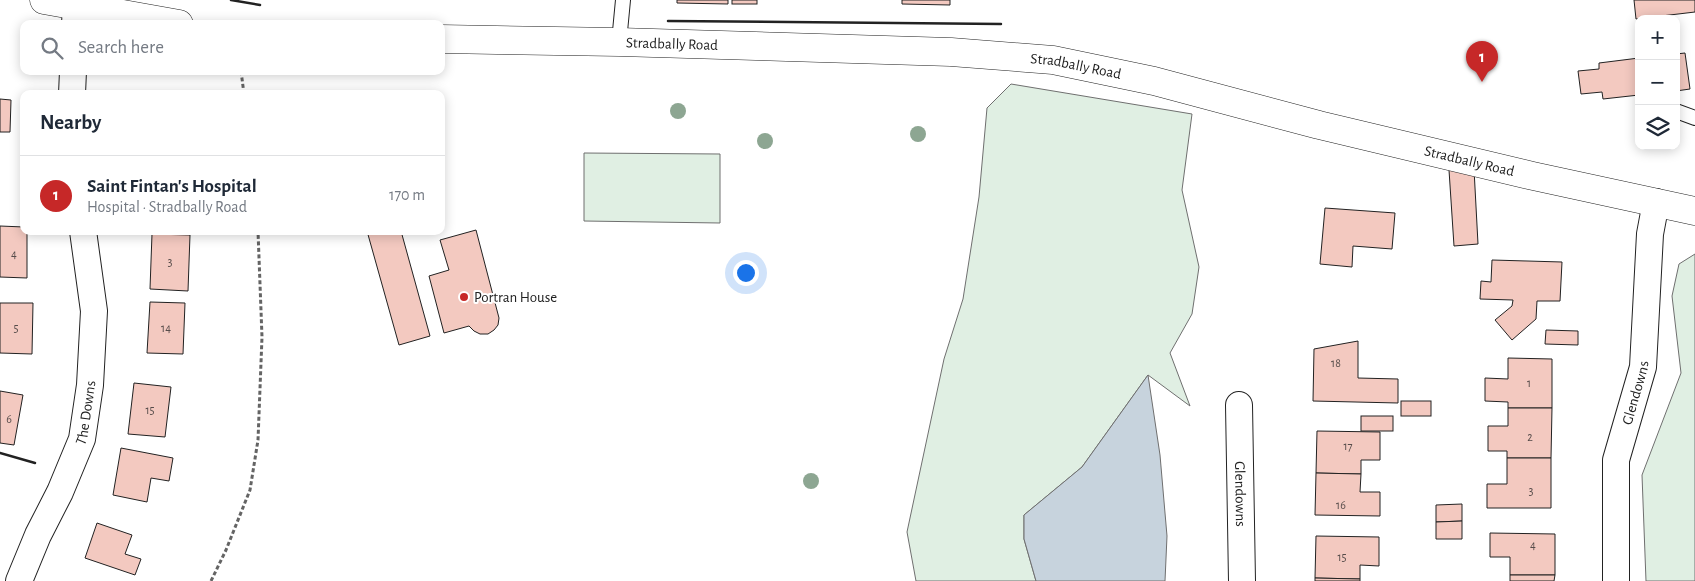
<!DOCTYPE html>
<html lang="en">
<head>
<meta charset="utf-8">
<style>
	body { margin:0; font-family:"Alegreya Sans",sans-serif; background:#f2f2f3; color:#1f2937 }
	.controls { position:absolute; right:15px; top:15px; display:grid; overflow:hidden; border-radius:10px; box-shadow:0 2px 12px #0003 }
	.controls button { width:45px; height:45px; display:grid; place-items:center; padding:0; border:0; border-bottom:1px solid #e0e1e3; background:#fff; color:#1f2937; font:25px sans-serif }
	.you { position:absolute; left:745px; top:272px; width:18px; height:18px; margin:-12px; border:4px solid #fff; border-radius:50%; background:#1a73e8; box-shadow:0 0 0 8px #1a73e833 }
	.badge { display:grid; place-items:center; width:32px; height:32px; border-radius:50%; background:#c62828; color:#fff; font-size:16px; font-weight:700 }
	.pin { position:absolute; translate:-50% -41px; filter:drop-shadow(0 1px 2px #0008) }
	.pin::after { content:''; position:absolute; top:26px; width:18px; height:15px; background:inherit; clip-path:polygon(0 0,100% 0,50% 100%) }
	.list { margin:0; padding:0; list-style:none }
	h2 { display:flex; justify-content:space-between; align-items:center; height:65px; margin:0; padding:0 20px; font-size:21px }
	h2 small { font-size:16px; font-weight:400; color:#747a83 }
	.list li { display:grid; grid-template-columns:32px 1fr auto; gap:15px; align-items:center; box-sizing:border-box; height:80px; padding:0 20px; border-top:1px solid #e0e1e3 }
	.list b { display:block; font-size:19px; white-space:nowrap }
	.list p { margin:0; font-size:16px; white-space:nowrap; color:#747a83 }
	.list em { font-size:16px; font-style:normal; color:#747a83 }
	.icon { flex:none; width:28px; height:28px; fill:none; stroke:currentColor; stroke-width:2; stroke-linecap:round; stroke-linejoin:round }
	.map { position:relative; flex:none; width:1695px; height:581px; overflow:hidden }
	.search { position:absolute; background:#fff; box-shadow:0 2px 12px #0003; left:20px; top:20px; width:425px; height:55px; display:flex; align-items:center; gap:12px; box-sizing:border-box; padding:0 18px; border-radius:10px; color:#747a83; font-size:19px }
	.panel { position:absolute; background:#fff; box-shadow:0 2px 12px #0003; left:20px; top:90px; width:425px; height:145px; border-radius:10px }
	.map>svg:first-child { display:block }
	.green { fill:#e0efe3; stroke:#6f6f6f }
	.water { fill:#c7d3dd; stroke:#6f6f6f }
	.building { fill:#f3c9c0; stroke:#222 }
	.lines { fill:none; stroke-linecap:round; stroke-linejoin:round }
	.lane-casing { stroke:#222; stroke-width:16 }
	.street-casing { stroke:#222; stroke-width:28 }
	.primary-casing { stroke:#222; stroke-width:29 }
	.path { stroke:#646464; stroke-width:3; stroke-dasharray:4 2.5; stroke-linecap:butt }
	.lane { stroke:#fff; stroke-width:14 }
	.street { stroke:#fff; stroke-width:26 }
	.primary { stroke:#fff; stroke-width:28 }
	.wall { stroke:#222; stroke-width:2.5 }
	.tree { fill:#8da692 }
	.poi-dot { fill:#c62828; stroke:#fff; stroke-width:2 }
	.labels { text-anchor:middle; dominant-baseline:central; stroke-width:4; stroke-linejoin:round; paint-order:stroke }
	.number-label { font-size:12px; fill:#564c4a }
	.street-label { font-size:15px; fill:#222; stroke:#fff }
	.poi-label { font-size:15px; fill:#222; stroke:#fff; text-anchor:start }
</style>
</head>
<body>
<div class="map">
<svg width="1695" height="581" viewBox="0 0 1695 581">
	<rect width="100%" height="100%" fill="#fff"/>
	<!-- green -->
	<g class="green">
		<polygon points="1011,84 1192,114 1182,190 1199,267 1192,314 1170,353 1190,406 1148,375 1082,467 1024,515 1024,539 1036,581 916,581 907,532 944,359 963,299 979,197 987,108"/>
		<polygon points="584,153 720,154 720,223 584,221"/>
		<polygon points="1695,254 1695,581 1646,581 1642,475 1681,373 1672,296 1679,264"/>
	</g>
	<!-- water -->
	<polygon class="water" points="1148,375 1160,455 1167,536 1165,581 1036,581 1024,539 1024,515 1082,467"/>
	<!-- building -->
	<g class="building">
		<polygon points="677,0 728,0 728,4 677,3"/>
		<rect x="732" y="0" width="25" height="4"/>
		<polygon points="902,0 950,0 950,5 902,4"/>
		<polygon points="1634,0 1695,0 1695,12 1636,19"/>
		<polygon points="1685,53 1690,89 1676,91 1676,54"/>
		<polygon points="1639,58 1639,95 1603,99 1602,92 1581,94 1578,71 1599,69 1599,63"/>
		<polygon points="0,99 11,100 10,132 0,132"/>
		<polygon points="1474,169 1478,244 1454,246 1449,170"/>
		<polygon points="1325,208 1395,213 1392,249 1353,246 1352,267 1320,264"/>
		<polygon points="0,226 24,227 24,231 27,231 27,278 0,277"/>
		<polygon points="476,230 499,318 498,325 494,330 488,334 480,334 474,331 469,326 444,333 429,276 449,270 440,240"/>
		<polygon points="367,231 401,231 430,336 399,345"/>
		<polygon points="152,234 190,235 188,291 150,289"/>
		<polygon points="1492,260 1562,262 1560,301 1537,301 1536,319 1512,340 1495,320 1512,306 1513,300 1480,299 1481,281 1491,282"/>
		<polygon points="150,302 185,303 183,354 147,353"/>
		<polygon points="0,303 33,303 32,354 0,353"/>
		<polygon points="1546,330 1578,331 1578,345 1545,344"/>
		<polygon points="1358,341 1358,378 1398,379 1398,403 1313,401 1314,349"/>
		<polygon points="1508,358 1552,359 1552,408 1508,408 1508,402 1485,401 1485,378 1508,379"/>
		<polygon points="134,383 171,387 165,437 128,434"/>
		<polygon points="0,391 23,395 14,445 0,443"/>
		<rect x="1401" y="401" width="30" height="15"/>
		<polygon points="1508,408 1552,408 1551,458 1507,458 1507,451 1488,451 1488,426 1508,426"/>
		<rect x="1361" y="416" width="32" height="15"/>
		<polygon points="1317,431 1380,432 1380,460 1361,460 1361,474 1316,473"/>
		<polygon points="121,448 173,458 169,481 151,478 147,502 113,495"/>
		<polygon points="1507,458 1551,458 1551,508 1487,508 1487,484 1507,484"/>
		<polygon points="1316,473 1361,474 1360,492 1380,492 1380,516 1315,515"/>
		<polygon points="1462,504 1462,521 1436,522 1436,505"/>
		<polygon points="1462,521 1462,539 1436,539 1436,522"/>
		<polygon points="97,523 132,535 125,554 141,559 135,575 85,558"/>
		<polygon points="1490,533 1555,534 1555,575 1510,575 1510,557 1490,557"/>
		<polygon points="1316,536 1379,537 1379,566 1360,565 1360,579 1315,578"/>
		<polygon points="1510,575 1555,575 1554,581 1510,581"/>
		<polygon points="1315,578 1360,579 1360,581 1315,581"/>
	</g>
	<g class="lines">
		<!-- lane casing -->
		<g class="lane-casing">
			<g id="lane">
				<polyline points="619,42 623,0"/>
				<polyline points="1676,111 1695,118"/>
			</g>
		</g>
		<!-- street casing -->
		<g class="street-casing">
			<g id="street">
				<polyline points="75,24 76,6"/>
				<polyline points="72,94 73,71"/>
				<path id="s1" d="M1239,405L1242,581"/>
				<path id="s2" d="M19,581L38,535L60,492L82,439L90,385L94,311L83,231"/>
				<path id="s3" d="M1616,581V460L1643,367L1650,234L1656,202"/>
			</g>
		</g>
		<!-- primary casing -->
		<g class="primary-casing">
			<g id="primary">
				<polyline points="44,0 179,24"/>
				<path id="s4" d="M441,39L619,42L951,52L1053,60L1154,81L1319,125L1533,176L1695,211"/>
			</g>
		</g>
		<!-- path -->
		<g class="path">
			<polyline points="241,71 244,94"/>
			<polyline points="211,581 226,550 250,490 258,440 262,337 258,231"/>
		</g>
		<!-- lane -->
		<use href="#lane" class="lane"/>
		<!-- street -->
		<use href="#street" class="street"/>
		<!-- primary -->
		<use href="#primary" class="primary"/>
		<!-- wall -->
		<g class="wall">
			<polyline points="231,0 260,5"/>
			<polyline points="668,21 1001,24"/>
			<polyline points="0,453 35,463"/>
		</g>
	</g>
	<!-- trees -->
	<g class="tree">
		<circle cx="678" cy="111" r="8"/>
		<circle cx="918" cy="134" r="8"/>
		<circle cx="765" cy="141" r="8"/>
		<circle cx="811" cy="481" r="8"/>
	</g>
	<!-- markers -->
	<circle class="poi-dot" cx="464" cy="297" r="5"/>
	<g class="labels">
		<!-- number labels -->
		<g class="number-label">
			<text x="14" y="254">4</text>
			<text x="170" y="262">3</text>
			<text x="16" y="328">5</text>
			<text x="166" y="328">14</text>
			<text x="1336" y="363">18</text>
			<text x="1529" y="383">1</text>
			<text x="150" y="410">15</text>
			<text x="9" y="419">6</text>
			<text x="1530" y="437">2</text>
			<text x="1348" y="446">17</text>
			<text x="1531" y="491">3</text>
			<text x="1341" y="505">16</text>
			<text x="1533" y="545">4</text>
			<text x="1342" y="557">15</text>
		</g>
		<!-- street labels -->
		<g class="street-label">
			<text stroke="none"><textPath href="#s4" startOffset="231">Stradbally Road</textPath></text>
			<text stroke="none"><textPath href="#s4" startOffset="636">Stradbally Road</textPath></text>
			<text stroke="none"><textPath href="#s4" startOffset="1041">Stradbally Road</textPath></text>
			<text stroke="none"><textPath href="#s3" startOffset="191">Glendowns</textPath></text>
			<text stroke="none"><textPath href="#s2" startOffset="182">The Downs</textPath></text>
			<text stroke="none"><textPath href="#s1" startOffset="89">Glendowns</textPath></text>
		</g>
		<!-- poi labels -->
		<g class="poi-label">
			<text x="474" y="297">Portran House</text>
		</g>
	</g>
</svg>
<div class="controls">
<button>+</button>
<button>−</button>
<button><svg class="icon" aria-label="layers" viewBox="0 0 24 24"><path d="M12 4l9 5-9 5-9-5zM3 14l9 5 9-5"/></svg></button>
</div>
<div class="you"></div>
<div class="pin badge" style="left:1482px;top:82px">1</div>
<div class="search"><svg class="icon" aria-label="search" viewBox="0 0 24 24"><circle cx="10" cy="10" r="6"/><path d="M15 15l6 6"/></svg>Search here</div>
<section class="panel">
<h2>Nearby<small></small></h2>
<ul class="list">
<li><span class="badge">1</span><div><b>Saint Fintan's Hospital</b><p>Hospital · Stradbally Road</p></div><em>170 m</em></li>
</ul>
</section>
</div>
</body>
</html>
